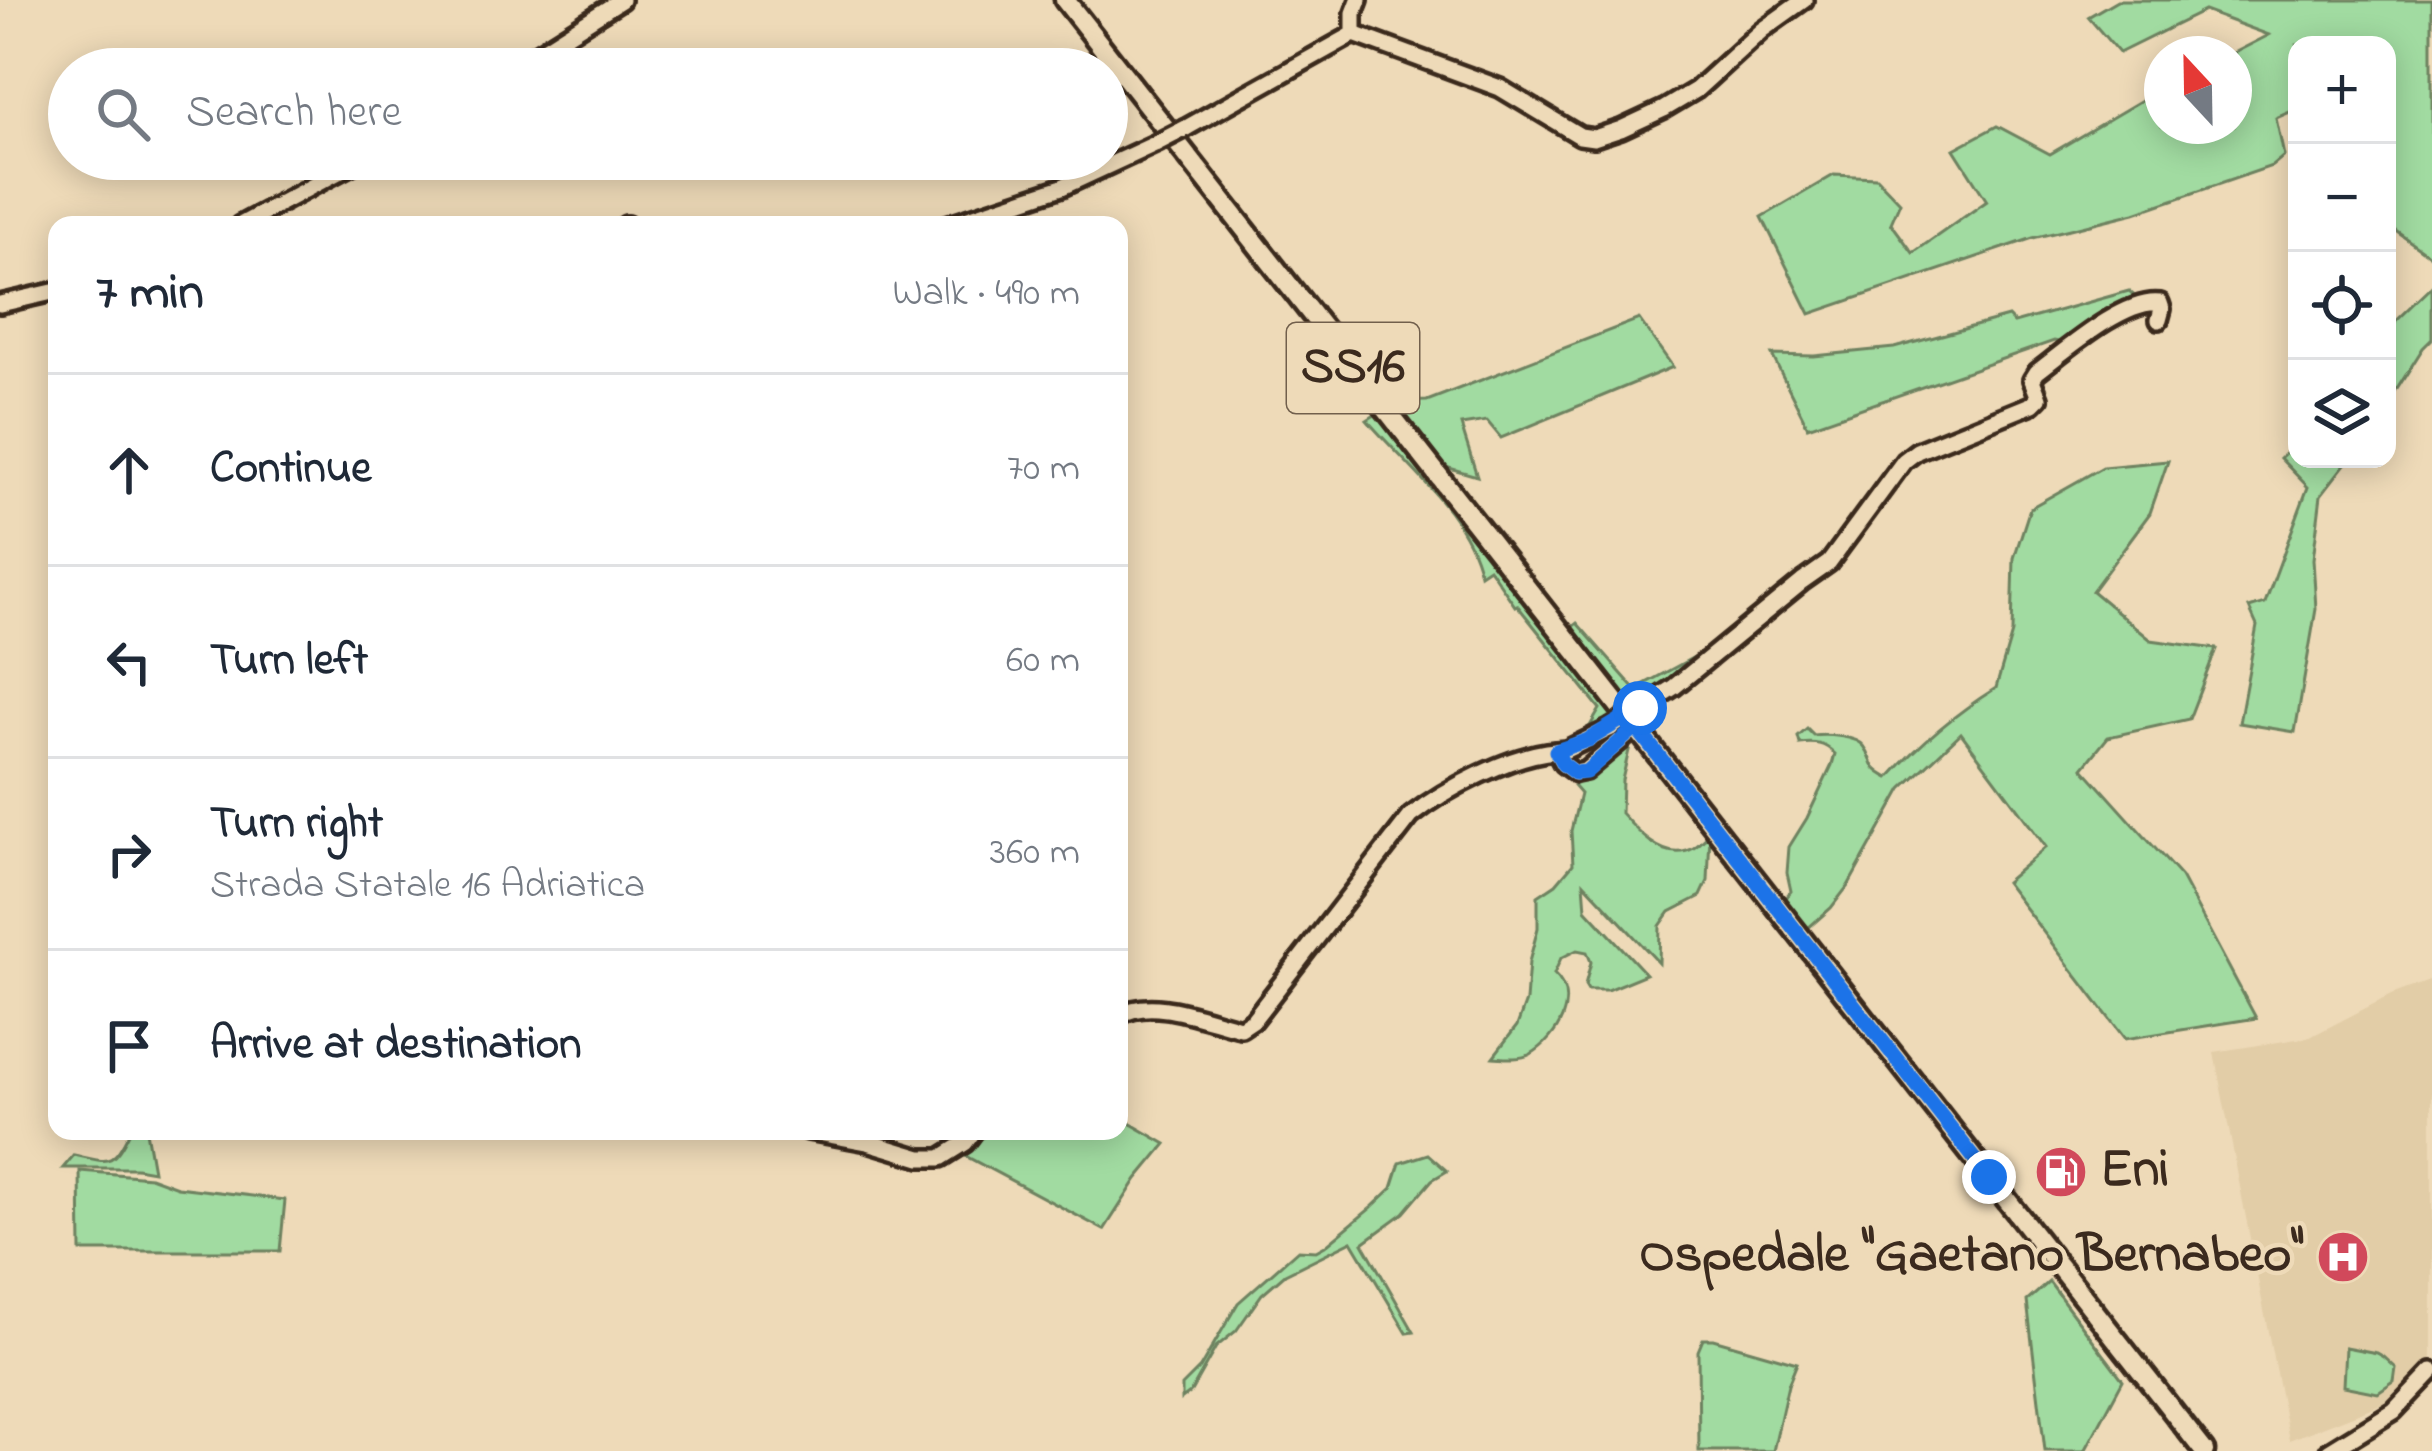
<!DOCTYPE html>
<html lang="en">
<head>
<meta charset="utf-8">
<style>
	body { margin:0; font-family:"Indie Flower",sans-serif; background:#f2f2f3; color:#1f2937 }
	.controls { position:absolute; right:36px; top:36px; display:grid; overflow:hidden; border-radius:24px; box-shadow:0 6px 30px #0003 }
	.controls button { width:108px; height:108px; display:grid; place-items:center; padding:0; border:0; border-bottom:3px solid #e0e1e3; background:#fff; color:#1f2937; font:60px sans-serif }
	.compass { position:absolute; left:2144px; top:36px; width:108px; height:108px; border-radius:50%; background:#fff; box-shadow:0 6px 30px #0003; rotate:338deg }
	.stop { position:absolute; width:36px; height:36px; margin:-27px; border:9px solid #1a73e8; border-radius:50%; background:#fff }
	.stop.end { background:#1a73e8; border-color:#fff; box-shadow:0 3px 12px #0008 }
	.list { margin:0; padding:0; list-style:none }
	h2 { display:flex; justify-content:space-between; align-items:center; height:156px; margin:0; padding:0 48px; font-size:51px }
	h2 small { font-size:39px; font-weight:400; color:#747a83 }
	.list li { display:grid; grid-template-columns:78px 1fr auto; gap:36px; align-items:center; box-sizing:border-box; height:192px; padding:0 48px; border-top:3px solid #e0e1e3 }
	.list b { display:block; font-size:45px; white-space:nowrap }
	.list p { margin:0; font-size:39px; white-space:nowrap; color:#747a83 }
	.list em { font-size:39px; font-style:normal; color:#747a83 }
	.icon { flex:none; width:66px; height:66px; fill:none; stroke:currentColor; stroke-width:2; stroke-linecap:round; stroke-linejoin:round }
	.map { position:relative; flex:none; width:2432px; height:1451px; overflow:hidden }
	.search { position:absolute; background:#fff; box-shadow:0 6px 30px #0003; left:48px; top:48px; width:1080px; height:132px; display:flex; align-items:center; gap:30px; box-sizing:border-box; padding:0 42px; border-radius:66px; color:#747a83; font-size:45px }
	.panel { position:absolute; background:#fff; box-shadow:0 6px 30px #0003; left:48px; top:216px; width:1080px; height:924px; border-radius:24px }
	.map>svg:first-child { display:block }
	.built { fill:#e2cda7 }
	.green { fill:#a1dba1; stroke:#6e8260; stroke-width:3 }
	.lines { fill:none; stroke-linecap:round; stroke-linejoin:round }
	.minor-casing { stroke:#3b2a1e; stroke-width:24 }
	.major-casing { stroke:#3b2a1e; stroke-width:27 }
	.minor { stroke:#eedab8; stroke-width:15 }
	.major { stroke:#eedab8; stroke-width:18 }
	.minor-bridge-casing { stroke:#3b2a1e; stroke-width:24; stroke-linecap:butt }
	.minor-bridge { stroke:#eedab8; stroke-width:15 }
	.route { stroke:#1a73e8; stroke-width:15 }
	.labels { text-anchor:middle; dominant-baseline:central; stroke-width:9; stroke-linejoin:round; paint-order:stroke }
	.shield { fill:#eedab8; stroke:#715f4c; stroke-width:3 }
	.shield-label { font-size:51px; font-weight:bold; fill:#3b2a1e }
	.poi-label { font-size:54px; font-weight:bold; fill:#3b2a1e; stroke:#eedab8; text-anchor:start }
</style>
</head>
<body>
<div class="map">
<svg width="2432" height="1451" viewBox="0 0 2432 1451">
	<rect width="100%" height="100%" fill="#eedab8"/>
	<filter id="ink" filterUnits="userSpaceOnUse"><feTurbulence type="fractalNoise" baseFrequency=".00833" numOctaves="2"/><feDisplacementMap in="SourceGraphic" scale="24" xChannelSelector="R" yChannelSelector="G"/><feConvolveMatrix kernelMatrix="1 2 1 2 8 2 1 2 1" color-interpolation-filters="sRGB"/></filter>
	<g filter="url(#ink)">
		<!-- built -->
		<polygon class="built" points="2432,980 2432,1358 2394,1399 2289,1440 2214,1052 2310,1037 2391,995"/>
		<!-- green -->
		<g class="green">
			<polygon points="2117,0 2432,0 2432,257 2387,225 2387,45 2297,45 2297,109 2276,118 2284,156 2272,166 2135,213 2033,238 1810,314 1762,217 1834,175 1876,177 1900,202 1891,223 1913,253 1987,201 1954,149 1997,126 2050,154 2162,88 2162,126 2234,126 2234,54 2232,54 2269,35 2204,11 2119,53 2088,17"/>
			<polygon points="2432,287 2432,339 2423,348 2387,405 2387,330"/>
			<polygon points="2129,291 2138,299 2069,344 2054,341 1808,427 1772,355 1814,356 1894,348 2008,317 2014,323"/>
			<polygon points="1639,319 1673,367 1501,438 1487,421 1461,425 1477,476 1442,466 1394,402 1427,401"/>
			<path d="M1378,413L1618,716L1570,739L1590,726L1600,709L1517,605L1515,606L1489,568L1480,574C1467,513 1406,466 1367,420Z"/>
			<polygon points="2297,442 2297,459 2349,459 2321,495 2313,559 2316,609 2295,732 2239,723 2257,626 2249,608 2265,603 2308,487 2280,458"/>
			<path d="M2168,461L2150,513L2092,591L2151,640L2216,649L2189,719L2108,737L2083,768L2181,877L2256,1018L2125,1039L2005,882L2046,847L1961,733L1902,789L1848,886L1831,908L1807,929L1783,900L1791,891L1787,873L1789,847L1807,818L1832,765L1835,754C1825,743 1814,742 1800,744L1798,737L1807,729L1814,736C1826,734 1856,736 1864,746C1876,761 1866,766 1889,778C1920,743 1956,713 1996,688L2012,633L2014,558L2030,508L2103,467Z"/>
			<polygon points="1577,623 1635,689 1696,656 1701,659 1633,706 1571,628"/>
			<path d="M1631,742L1622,780L1621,813C1636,830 1661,859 1687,851C1696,849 1703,840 1710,834L1708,881L1701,896L1670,912L1660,926L1659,963L1584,883L1586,909L1646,974L1607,990H1588L1585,985L1591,962L1587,952L1577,950L1561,958L1554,974C1580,998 1558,1038 1531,1054C1520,1060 1505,1058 1493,1057L1517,1026L1526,1001L1529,962L1538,928V896L1556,884L1573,864L1571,831L1580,794L1573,786Z"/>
			<polygon points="1119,1117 1166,1144 1137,1179 1104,1230 958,1152 977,1131 1119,1131"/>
			<path d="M130,1131H146L153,1171L136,1168H63L74,1155C110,1163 112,1167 130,1131Z"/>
			<polygon points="1428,1154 1447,1171 1432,1180 1404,1213 1363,1243 1414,1332 1407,1333 1352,1241 1285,1274 1262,1294 1236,1331 1216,1347 1190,1393 1182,1399 1182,1386 1200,1368 1238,1303 1298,1250 1316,1251 1325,1246 1371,1208 1392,1188 1400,1163"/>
			<polygon points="80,1171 150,1177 177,1187 285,1200 280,1251 81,1251"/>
			<polygon points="2049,1282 2123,1380 2085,1451 2045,1451 2027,1301"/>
			<polygon points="1703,1339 1713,1339 1797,1363 1788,1385 1773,1451 1699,1451 1698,1351"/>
			<polygon points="2345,1347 2377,1353 2384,1357 2396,1368 2394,1382 2378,1393 2343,1386"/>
		</g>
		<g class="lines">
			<!-- minor casing -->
			<g class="minor-casing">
				<g id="minor">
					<polyline points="1354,34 1500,88 1580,136 1594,138 1621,129 1664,109 1696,90 1762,30 1804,0"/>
					<polyline points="512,69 621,0"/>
					<polyline points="1186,128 1354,34 1354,13 1359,0"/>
					<polyline points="240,225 363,159"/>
					<polyline points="626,225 627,225"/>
					<polyline points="947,225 1062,187 1157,143"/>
					<polyline points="0,304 57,291"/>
					<path d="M1641,708L1674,687L1802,582L1829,563L1904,461L1917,451L2033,404L2039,398L2032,380L2037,372C2065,351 2125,298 2160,303L2162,309L2159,320"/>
					<polyline points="1556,751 1566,750 1611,728"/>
					<path d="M1119,1016C1151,995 1206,1020 1241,1028L1253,1020L1411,816C1445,789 1512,754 1556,751L1563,764L1575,773L1585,771L1637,727"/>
					<polyline points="808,1131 868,1142 921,1158 941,1158 965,1143 974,1131"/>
					<polyline points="2329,1451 2394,1411 2432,1371"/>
				</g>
			</g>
			<!-- major casing -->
			<g class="major-casing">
				<polyline id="major" points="1065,0 2204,1451"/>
			</g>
			<!-- minor -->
			<use href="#minor" class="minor"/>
			<!-- major -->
			<use href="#major" class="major"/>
			<!-- minor-bridge casing -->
			<g class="minor-bridge-casing">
				<g id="minor-bridge">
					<polyline points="1157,143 1186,128"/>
					<polyline points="1611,728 1641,708"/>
				</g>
			</g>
			<!-- minor-bridge -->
			<use href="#minor-bridge" class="minor-bridge"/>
		</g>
	</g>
	<g class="lines" filter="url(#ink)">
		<!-- route -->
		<polyline class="route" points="1640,708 1588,740 1556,751 1563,764 1575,773 1586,772 1636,727 1989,1177"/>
	</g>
	<!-- icons -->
	<defs>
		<g id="fuel-disc" transform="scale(2.7)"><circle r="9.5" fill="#d1495b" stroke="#eedab8"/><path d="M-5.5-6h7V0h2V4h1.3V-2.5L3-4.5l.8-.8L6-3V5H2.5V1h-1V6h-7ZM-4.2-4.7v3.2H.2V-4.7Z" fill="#fff"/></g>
		<g id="hospital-disc" transform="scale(2.7)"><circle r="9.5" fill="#d1495b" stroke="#eedab8"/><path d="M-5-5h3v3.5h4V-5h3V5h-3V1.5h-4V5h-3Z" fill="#fff"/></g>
	</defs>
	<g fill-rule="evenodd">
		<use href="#fuel-disc" x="2061" y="1172"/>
		<use href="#hospital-disc" x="2343" y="1257"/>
	</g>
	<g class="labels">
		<!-- shield labels -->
		<rect class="shield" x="1287" y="323" width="132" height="90" rx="9"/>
		<g class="shield-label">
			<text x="1353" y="368">SS16</text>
		</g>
		<!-- poi labels -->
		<g class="poi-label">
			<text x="2100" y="1172">Eni</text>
			<text x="2304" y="1257" text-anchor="end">Ospedale "Gaetano Bernabeo"</text>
		</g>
	</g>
</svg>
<div class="controls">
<button>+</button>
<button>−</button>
<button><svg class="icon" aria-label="locate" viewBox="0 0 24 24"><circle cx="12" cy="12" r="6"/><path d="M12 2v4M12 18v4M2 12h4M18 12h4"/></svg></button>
<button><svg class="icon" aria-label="layers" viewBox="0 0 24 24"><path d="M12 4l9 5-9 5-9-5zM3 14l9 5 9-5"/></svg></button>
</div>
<svg class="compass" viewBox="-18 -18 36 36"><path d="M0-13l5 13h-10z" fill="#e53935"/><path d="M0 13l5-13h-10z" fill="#747a83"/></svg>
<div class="stop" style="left:1640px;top:708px"></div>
<div class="stop end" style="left:1989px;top:1177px"></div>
<div class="search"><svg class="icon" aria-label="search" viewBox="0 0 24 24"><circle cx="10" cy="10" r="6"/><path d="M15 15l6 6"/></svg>Search here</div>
<section class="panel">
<h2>7 min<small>Walk · 490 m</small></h2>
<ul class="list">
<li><svg class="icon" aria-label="ahead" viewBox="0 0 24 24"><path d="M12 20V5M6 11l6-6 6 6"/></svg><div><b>Continue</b></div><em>70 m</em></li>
<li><svg class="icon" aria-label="left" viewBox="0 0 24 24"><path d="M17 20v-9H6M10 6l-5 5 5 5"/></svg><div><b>Turn left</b></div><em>60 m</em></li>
<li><svg class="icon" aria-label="right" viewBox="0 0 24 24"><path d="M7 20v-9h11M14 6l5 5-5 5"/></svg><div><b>Turn right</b><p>Strada Statale 16 Adriatica</p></div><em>360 m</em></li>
<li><svg class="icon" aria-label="arrive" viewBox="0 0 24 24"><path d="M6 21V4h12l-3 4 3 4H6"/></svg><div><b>Arrive at destination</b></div></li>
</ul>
</section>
</div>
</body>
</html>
